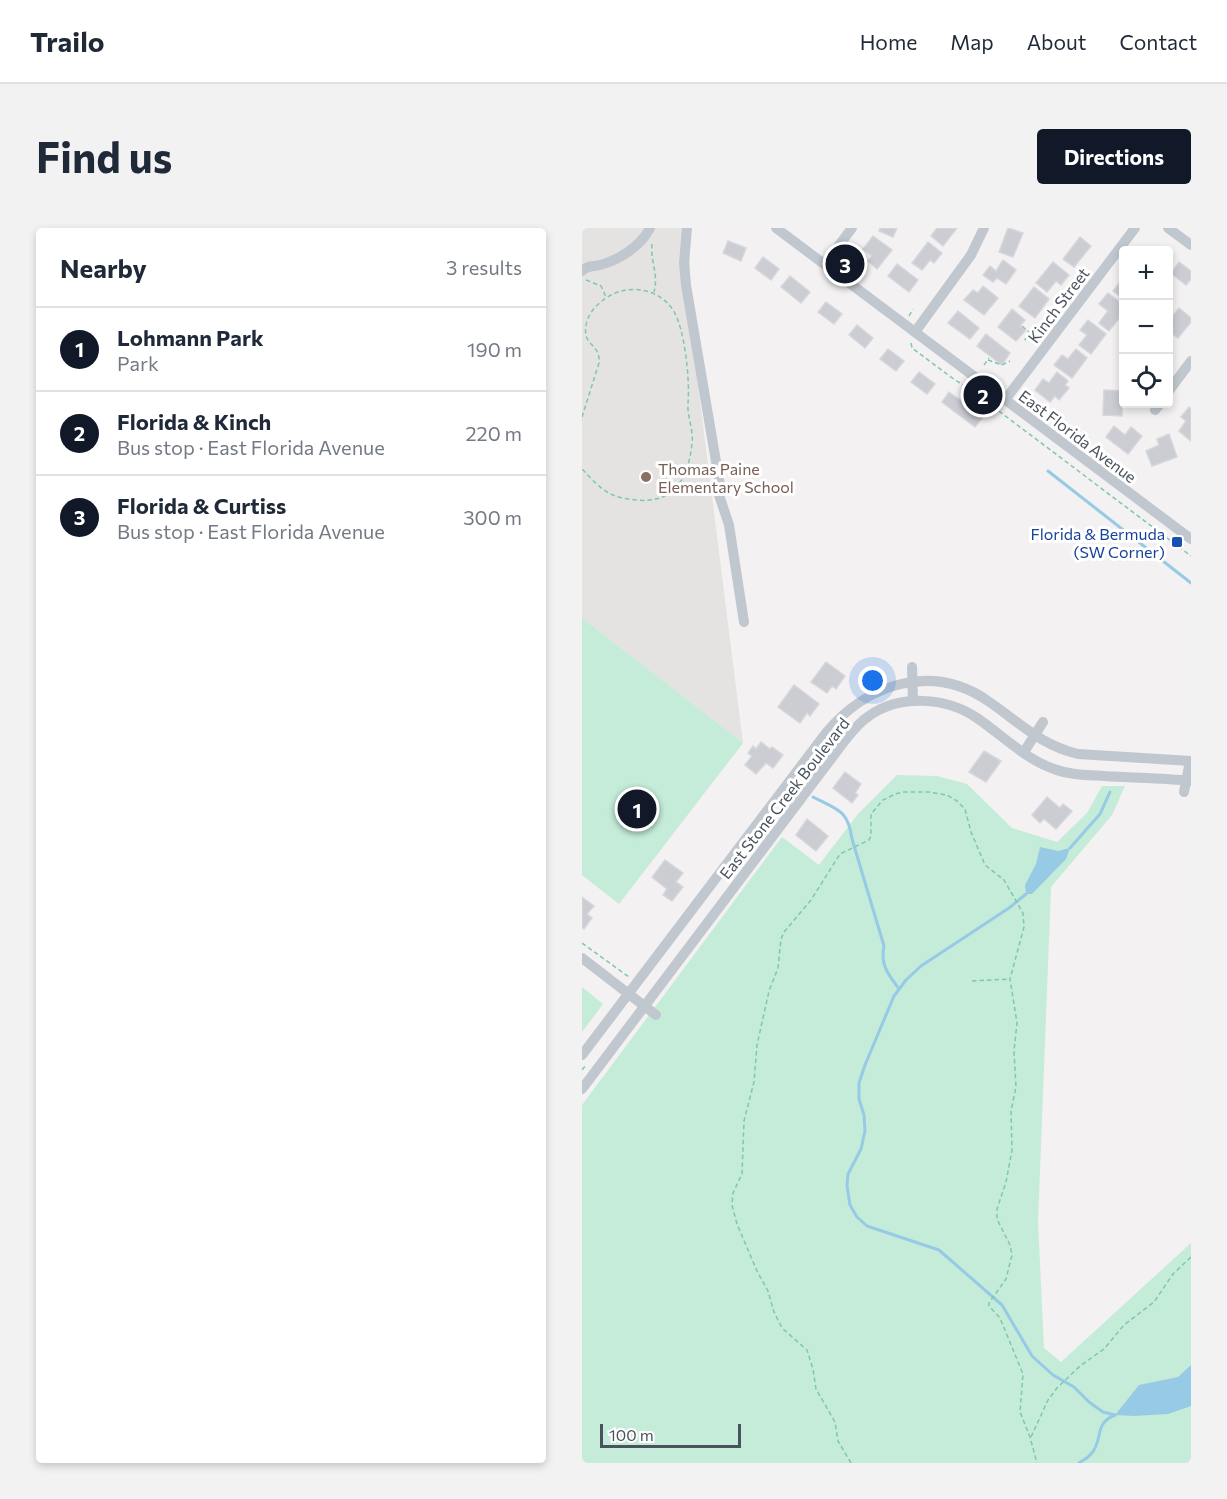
<!DOCTYPE html>
<html lang="en">
<head>
<meta charset="utf-8">
<style>
	body { margin:0; font-family:Commissioner,sans-serif; background:#f2f2f3; color:#1f2937 }
	.controls { position:absolute; right:18px; top:18px; display:grid; overflow:hidden; border-radius:6px; box-shadow:0 3px 9px #0003 }
	.controls button { width:54px; height:54px; display:grid; place-items:center; padding:0; border:0; border-bottom:2px solid #e0e1e3; background:#fff; color:#1f2937; font:30px sans-serif }
	.scale { position:absolute; left:18px; bottom:15px; width:141px; box-sizing:border-box; padding-left:6px; border:3px solid #4a525d; border-top:0; font-size:16px; line-height:21px; white-space:nowrap; color:#4a525d; -webkit-text-stroke:4px #fff; paint-order:stroke }
	.you { position:absolute; left:291px; top:453px; width:21px; height:21px; margin:-15px; border:4px solid #fff; border-radius:50%; background:#1a73e8; box-shadow:0 0 0 9px #1a73e833 }
	.badge { display:grid; place-items:center; width:39px; height:39px; border-radius:50%; background:#111827; color:#fff; font-size:20px; font-weight:700 }
	.pin { position:absolute; translate:-50% -50%; border:3px solid #fff; box-shadow:0 2px 6px #0006 }
	.list { margin:0; padding:0; list-style:none }
	h2 { display:flex; justify-content:space-between; align-items:center; height:78px; margin:0; padding:0 24px; font-size:26px }
	h2 small { font-size:20px; font-weight:400; color:#747a83 }
	.list li { display:grid; grid-template-columns:39px 1fr auto; gap:18px; align-items:center; box-sizing:border-box; height:84px; padding:0 24px; border-top:2px solid #e0e1e3 }
	.list b { display:block; font-size:22px; white-space:nowrap }
	.list p { margin:0; font-size:20px; white-space:nowrap; color:#747a83 }
	.list em { font-size:20px; font-style:normal; color:#747a83 }
	.icon { flex:none; width:33px; height:33px; fill:none; stroke:currentColor; stroke-width:2; stroke-linecap:round; stroke-linejoin:round }
	.map { position:relative; flex:none; width:609px; height:1235px; overflow:hidden; border-radius:6px }
	header { display:flex; align-items:center; gap:36px; box-sizing:border-box; height:84px; padding:0 30px; background:#fff; border-bottom:2px solid #e0e1e3 }
	header strong { font-size:28px }
	nav { display:flex; gap:33px; margin-inline-start:auto; font-size:21px }
	.intro { display:flex; align-items:center; justify-content:space-between; box-sizing:border-box; height:144px; padding:0 36px }
	h1 { margin:0; font-size:42px }
	.button { padding:15px 27px; border-radius:6px; background:#111827; color:#fff; font-size:21px; font-weight:700 }
	main { display:flex; gap:36px; padding:0 36px }
	aside { flex:1; background:#fff; border-radius:6px; box-shadow:0 3px 9px #0003 }
	.map>svg:first-child { display:block }
	.education { fill:#e4e3e2 }
	.green { fill:#c4ecd9 }
	.water { fill:#96cae5 }
	.lines { fill:none; stroke-linecap:round; stroke-linejoin:round }
	.stream { stroke:#96cae5; stroke-width:3 }
	.building { fill:#cbcdd3; stroke:#d6d7dc; stroke-width:1.5 }
	.path { stroke:#7fc7ad; stroke-width:1.5; stroke-dasharray:4.5 3; stroke-linecap:butt }
	.minor { stroke:#c0c7ce; stroke-width:10 }
	.education-dot { fill:#8d6e63; stroke:#fff; stroke-width:2 }
	.transit-dot { fill:#1a4fb4; stroke:#fff; stroke-width:2 }
	.labels { text-anchor:middle; dominant-baseline:central; stroke-width:6; stroke-linejoin:round; paint-order:stroke }
	.street-label { font-size:16px; fill:#4a525d; stroke:#fff }
	.education-label { font-size:16px; fill:#785e54; stroke:#fff; text-anchor:start }
	.transit-label { font-size:16px; fill:#164399; stroke:#fff; text-anchor:end }
</style>
</head>
<body>
<header>
<strong>Trailo</strong>
<nav><a>Home</a><a>Map</a><a>About</a><a>Contact</a></nav>
</header>
<div class="intro"><h1>Find us</h1><a class="button">Directions</a></div>
<main>
<aside>
<h2>Nearby<small>3 results</small></h2>
<ul class="list">
<li><span class="badge">1</span><div><b>Lohmann Park</b><p>Park</p></div><em>190 m</em></li>
<li><span class="badge">2</span><div><b>Florida &amp; Kinch</b><p>Bus stop · East Florida Avenue</p></div><em>220 m</em></li>
<li><span class="badge">3</span><div><b>Florida &amp; Curtiss</b><p>Bus stop · East Florida Avenue</p></div><em>300 m</em></li>
</ul>
</aside>
<div class="map">
<svg width="609" height="1235" viewBox="0 0 609 1235">
	<rect width="100%" height="100%" fill="#f3f1f1"/>
	<!-- education -->
	<polygon class="education" points="0,0 109,0 107,14 110,109 161,515 0,390"/>
	<!-- green -->
	<g class="green">
		<polygon points="0,390 161,515 37,676 0,647"/>
		<polygon points="315,547 355,548 385,556 430,600 475,614 505,585 520,558 543,558 530,587 469,659 456,994 462,1120 479,1134 609,1015 609,1235 0,1235 0,877 200,609 237,637 276,586"/>
		<polygon points="0,759 21,776 0,804"/>
	</g>
	<!-- water -->
	<g class="water">
		<polygon points="458,619 476,623 488,620 484,631 450,666 444,666 443,657 454,636"/>
		<polygon points="609,1137 609,1178 586,1186 552,1188 533,1187 557,1157 596,1149"/>
	</g>
	<g class="lines">
		<!-- stream -->
		<g class="stream">
			<polyline points="466,243 609,355"/>
			<path d="M231,569C256,582 266,582 270,611L302,718C298,737 306,746 317,761"/>
			<polyline points="488,620 518,586 528,564"/>
			<polyline points="444,666 427,680 339,738 324,752 312,768 283,837 277,855 277,871 282,887 283,903 279,921 266,946 265,958 268,977 275,989 285,998 357,1022 420,1077 450,1128 471,1147 492,1159 507,1174 521,1184 533,1187"/>
			<path d="M497,1235C501,1232 506,1230 509,1226C522,1212 511,1196 533,1187"/>
		</g>
	</g>
	<!-- building -->
	<g class="building">
		<polygon points="298,0 315,0 311,9 297,3"/>
		<polygon points="355,0 375,0 361,18 349,8"/>
		<polygon points="426,0 441,5 431,29 417,24"/>
		<polygon points="291,8 310,22 295,41 286,33 290,28 281,21"/>
		<polygon points="498,9 509,18 492,39 481,31"/>
		<polygon points="146,13 164,20 159,33 141,25"/>
		<polygon points="346,14 360,25 352,35 348,32 340,42 330,35"/>
		<polygon points="181,29 197,41 189,52 173,40"/>
		<polygon points="421,32 434,42 424,56 415,50 411,54 401,47 408,38 414,43"/>
		<polygon points="471,34 487,47 479,57 474,53 465,64 454,55"/>
		<polygon points="597,34 609,43 609,51 604,57 590,46 586,50 586,41 590,44"/>
		<polygon points="315,36 336,52 327,64 306,48"/>
		<polygon points="208,48 228,64 219,75 199,59"/>
		<polygon points="539,53 542,55 542,71 531,63"/>
		<polygon points="401,58 416,70 402,87 382,72 391,62 396,65"/>
		<polygon points="452,59 467,71 453,90 437,78"/>
		<polygon points="526,65 542,77 542,84 527,103 517,95 526,83 517,76"/>
		<polygon points="244,74 260,86 252,96 236,84"/>
		<polygon points="597,80 609,90 609,94 596,110 586,103 586,94"/>
		<polygon points="430,81 443,92 438,98 444,102 434,113 416,99"/>
		<polygon points="376,83 397,100 388,111 366,95"/>
		<polygon points="506,92 524,106 509,126 497,117 505,107 498,102"/>
		<polygon points="275,97 291,110 283,120 267,107"/>
		<polygon points="404,106 428,125 420,137 395,118"/>
		<polygon points="306,121 322,133 314,143 298,131"/>
		<polygon points="494,121 505,130 490,150 472,137 480,127 486,131"/>
		<polygon points="337,144 353,156 345,166 329,154"/>
		<polygon points="475,144 486,153 483,157 487,160 477,172 473,168 468,174 453,162 461,151 467,155"/>
		<polygon points="522,162 541,163 540,188 521,187"/>
		<polygon points="367,164 401,189 393,199 360,174"/>
		<polygon points="607,179 609,181 609,213 597,203 604,193 599,189"/>
		<polygon points="532,198 543,207 549,199 560,208 546,226 524,209"/>
		<polygon points="587,206 595,229 570,238 564,223 577,217 575,211"/>
		<polygon points="244,434 263,448 254,461 250,458 245,465 229,454"/>
		<polygon points="212,457 237,476 228,488 225,485 218,495 196,479"/>
		<polygon points="179,514 188,521 190,519 201,527 191,540 184,535 174,546 163,537 170,528 166,525 171,518 174,521"/>
		<polygon points="402,523 419,533 404,554 387,544"/>
		<polygon points="263,544 279,556 273,565 276,567 270,575 251,560"/>
		<polygon points="465,569 478,580 481,576 490,583 474,601 462,591 458,595 450,587"/>
		<polygon points="225,591 246,608 234,623 214,607"/>
		<polygon points="83,632 101,645 94,654 101,659 90,673 81,667 85,661 70,649"/>
		<polygon points="0,669 12,678 5,686 10,690 2,701 0,699"/>
	</g>
	<g class="lines">
		<!-- path -->
		<g class="path">
			<path d="M70,16C68,33 77,46 72,64"/>
			<polyline points="4,52 19,58 24,69"/>
			<polyline points="327,88 331,81"/>
			<polyline points="440,98 448,105 442,113"/>
			<polyline points="329,115 330,120 373,152 385,159 609,328"/>
			<polyline points="406,132 420,137 428,133"/>
			<polyline points="402,137 407,130"/>
			<path d="M0,189L17,135C18,119 9,120 4,108C0,85 22,68 39,63C59,58 80,65 91,82C103,100 108,153 106,175C105,189 112,203 110,216C106,250 93,276 54,272C45,271 35,270 27,265C17,260 8,249 0,241"/>
			<polyline points="0,715 47,749"/>
			<polyline points="390,753 427,751"/>
			<polyline points="0,842 4,837"/>
			<polyline points="449,1209 466,1172 475,1160 498,1138 522,1121 542,1097 572,1074 591,1046 609,1029"/>
			<polyline points="269,1235 256,1213 253,1194 234,1161 231,1141 225,1122 200,1100 192,1084 186,1063 175,1043 155,996 150,977 151,965 160,946 162,893 172,854 175,817 187,763 196,740 199,711 202,704 229,672 258,626 287,612 289,608 289,586 301,572 313,566 322,564 347,564 365,567 375,573 383,581 389,604 403,637 422,652 441,685 442,699 428,751 435,795 432,823 434,859 429,883 430,922 424,954 415,981 415,991 428,1017 430,1027 424,1051 407,1075 407,1078 418,1090 441,1146 438,1184 448,1209 455,1235"/>
		</g>
		<!-- minor -->
		<g class="minor">
			<polyline points="105,0 102,35 104,57 138,257 137,267 147,297 162,394"/>
			<polyline points="194,0 609,311"/>
			<polyline points="586,0 609,17"/>
			<polyline points="243,36 270,0"/>
			<path d="M0,43C6,37 10,39 18,37C37,32 59,18 68,0"/>
			<polyline points="333,104 389,27 402,0"/>
			<polyline points="586,164 609,133"/>
			<polyline points="423,172 553,0"/>
			<polyline points="573,182 578,176"/>
			<polyline points="330,439 331,473"/>
			<polyline points="442,524 461,494"/>
			<polyline points="602,564 608,533"/>
			<polyline points="0,730 74,787"/>
			<path d="M0,827L244,505C284,456 350,434 406,473C437,494 458,517 496,526L609,533"/>
			<path d="M0,861L261,515C269,505 276,495 287,488C318,466 364,469 395,490C420,507 443,531 472,541C488,547 505,547 522,548C551,550 580,550 609,553"/>
		</g>
	</g>
	<!-- markers -->
	<circle class="education-dot" cx="64" cy="249" r="6"/>
	<rect class="transit-dot" x="589" y="308" width="12" height="12" rx="3"/>
	<g class="labels">
		<!-- street labels -->
		<g class="street-label">
			<text transform="translate(476 77) rotate(-53)">Kinch Street</text>
			<text transform="translate(496 208) rotate(37)">East Florida Avenue</text>
			<text transform="translate(202 570) rotate(-52)">East Stone Creek Boulevard</text>
		</g>
		<!-- education labels -->
		<g class="education-label">
			<text x="76" y="240">Thomas Paine<tspan x="76" dy="18">Elementary School</tspan></text>
		</g>
		<!-- transit labels -->
		<g class="transit-label">
			<text x="583" y="305">Florida &amp; Bermuda<tspan x="583" dy="18">(SW Corner)</tspan></text>
		</g>
	</g>
</svg>
<div class="controls">
<button>+</button>
<button>−</button>
<button><svg class="icon" aria-label="locate" viewBox="0 0 24 24"><circle cx="12" cy="12" r="6"/><path d="M12 2v4M12 18v4M2 12h4M18 12h4"/></svg></button>
</div>
<div class="scale">100 m</div>
<div class="you"></div>
<div class="pin badge" style="left:55px;top:581px">1</div>
<div class="pin badge" style="left:401px;top:167px">2</div>
<div class="pin badge" style="left:263px;top:36px">3</div>
</div>
</main>
</body>
</html>
